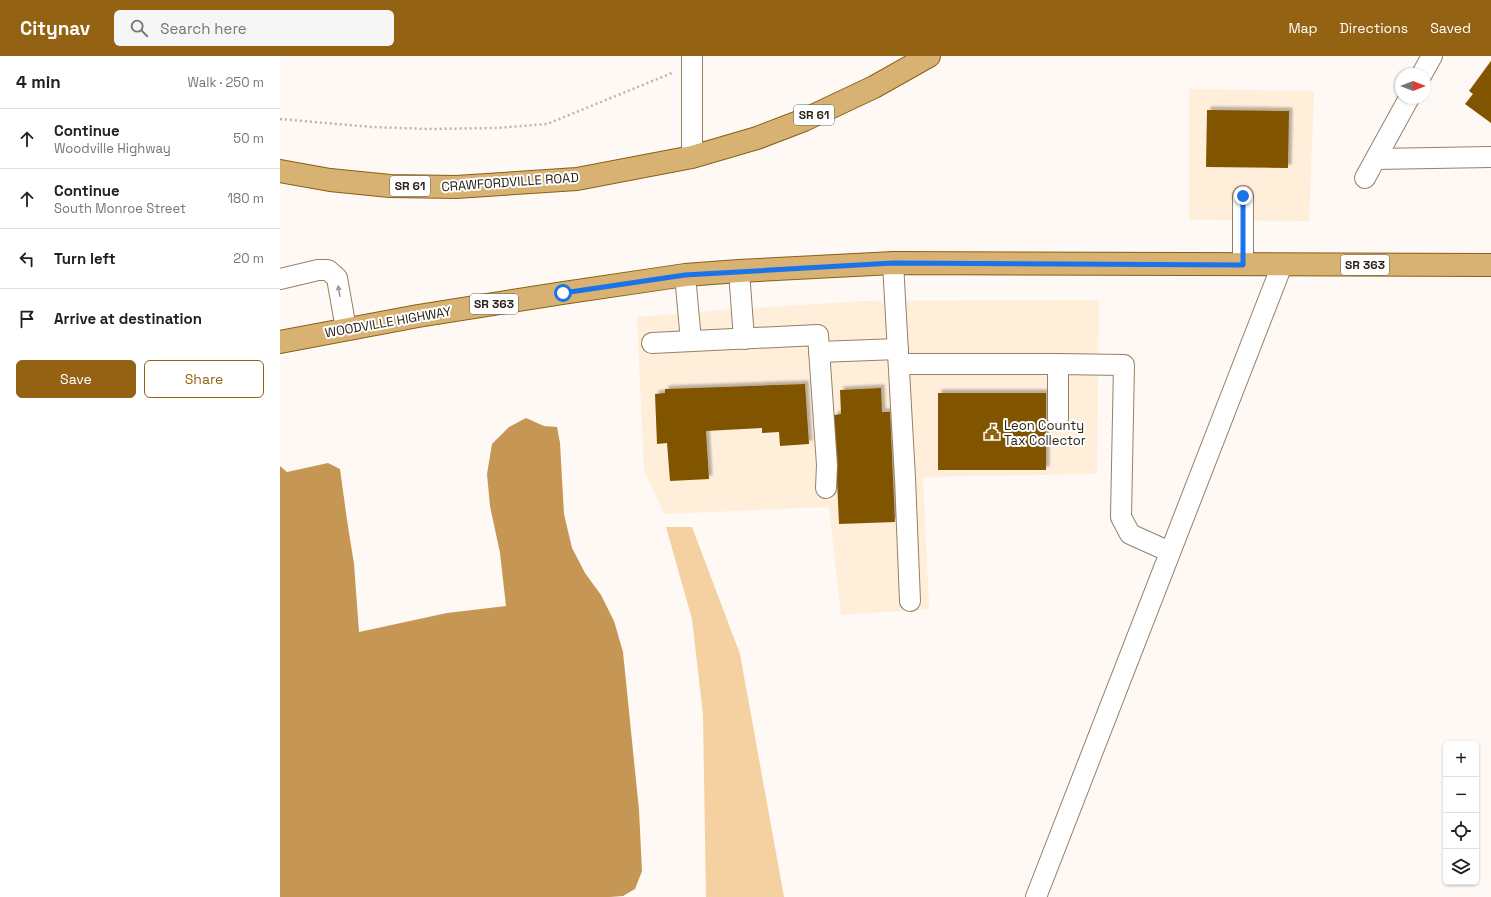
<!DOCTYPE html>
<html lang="en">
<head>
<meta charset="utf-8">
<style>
	body { margin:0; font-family:"Space Grotesk",sans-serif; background:#f6f6f6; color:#202124 }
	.controls { position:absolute; right:12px; bottom:12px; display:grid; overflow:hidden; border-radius:6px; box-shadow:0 1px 3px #0004 }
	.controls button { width:36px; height:36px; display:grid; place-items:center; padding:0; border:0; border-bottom:1px solid #e0e0e0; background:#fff; color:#202124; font:20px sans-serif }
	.compass { position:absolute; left:1115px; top:12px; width:36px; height:36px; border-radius:50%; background:#fff; box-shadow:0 1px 3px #0004; rotate:90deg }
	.stop { position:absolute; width:12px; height:12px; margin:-9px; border:3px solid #1a73e8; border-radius:50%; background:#fff }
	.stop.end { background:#1a73e8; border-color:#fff; box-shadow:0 1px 4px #0008 }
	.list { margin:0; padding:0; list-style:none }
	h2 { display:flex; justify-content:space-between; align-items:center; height:52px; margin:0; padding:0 16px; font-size:17px }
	h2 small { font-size:13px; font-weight:400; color:#757577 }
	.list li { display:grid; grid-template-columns:26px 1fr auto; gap:12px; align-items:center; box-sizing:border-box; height:60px; padding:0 16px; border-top:1px solid #e0e0e0 }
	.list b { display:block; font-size:15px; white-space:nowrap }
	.list p { margin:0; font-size:13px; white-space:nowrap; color:#757577 }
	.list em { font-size:13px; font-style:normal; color:#757577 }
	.actions { display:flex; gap:8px; padding:12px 16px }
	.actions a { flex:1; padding:9px 0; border:1px solid #936212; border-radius:6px; text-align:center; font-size:14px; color:#936212 }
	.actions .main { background:#936212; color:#fff }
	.icon { flex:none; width:22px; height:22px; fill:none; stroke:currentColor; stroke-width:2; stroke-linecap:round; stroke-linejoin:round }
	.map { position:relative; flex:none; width:1211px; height:841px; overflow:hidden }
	header { display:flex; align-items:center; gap:24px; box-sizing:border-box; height:56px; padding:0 20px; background:#936212; color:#fff }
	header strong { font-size:19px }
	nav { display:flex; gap:22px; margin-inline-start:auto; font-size:14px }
	.search { width:280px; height:36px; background:#f6f6f6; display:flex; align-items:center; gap:10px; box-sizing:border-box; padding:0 14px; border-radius:6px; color:#757577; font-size:15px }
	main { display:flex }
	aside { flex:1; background:#fff }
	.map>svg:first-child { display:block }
	.built { fill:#ffeed9 }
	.green { fill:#f5d0a0 }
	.water { fill:#c69654 }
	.building { fill:#815402; filter:url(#shadow) }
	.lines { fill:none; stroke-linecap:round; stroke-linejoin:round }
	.minor-casing { stroke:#958066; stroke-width:22 }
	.major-casing { stroke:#8a5f16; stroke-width:24 }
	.path { stroke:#bab4ad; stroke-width:2.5; stroke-dasharray:2 3; stroke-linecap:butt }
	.minor { stroke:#fff; stroke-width:20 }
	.major { stroke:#d7b273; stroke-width:22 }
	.oneway { fill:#a09c97 }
	.route { stroke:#1a73e8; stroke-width:5 }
	.labels { text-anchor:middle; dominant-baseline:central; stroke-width:4; stroke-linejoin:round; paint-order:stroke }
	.shield { fill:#fff; stroke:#6b655d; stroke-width:1 }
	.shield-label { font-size:12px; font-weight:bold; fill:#2c2318 }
	.street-label { font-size:13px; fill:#2c2318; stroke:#fff }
	.poi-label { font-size:13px; fill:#2c2318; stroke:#fff; text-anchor:start }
</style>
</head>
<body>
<header>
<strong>Citynav</strong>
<div class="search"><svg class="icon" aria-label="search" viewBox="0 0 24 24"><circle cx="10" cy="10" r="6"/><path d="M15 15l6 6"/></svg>Search here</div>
<nav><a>Map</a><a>Directions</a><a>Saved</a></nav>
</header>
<main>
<aside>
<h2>4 min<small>Walk · 250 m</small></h2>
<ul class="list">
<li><svg class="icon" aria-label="ahead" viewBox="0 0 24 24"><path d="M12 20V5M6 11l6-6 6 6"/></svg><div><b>Continue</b><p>Woodville Highway</p></div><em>50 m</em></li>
<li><svg class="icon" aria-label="ahead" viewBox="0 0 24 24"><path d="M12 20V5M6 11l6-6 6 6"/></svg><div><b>Continue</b><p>South Monroe Street</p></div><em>180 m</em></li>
<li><svg class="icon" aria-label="left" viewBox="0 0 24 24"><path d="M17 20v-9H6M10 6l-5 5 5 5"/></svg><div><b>Turn left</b></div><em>20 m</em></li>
<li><svg class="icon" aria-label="arrive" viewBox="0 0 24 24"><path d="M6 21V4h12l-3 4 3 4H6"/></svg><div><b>Arrive at destination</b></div></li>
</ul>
<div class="actions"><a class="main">Save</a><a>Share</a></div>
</aside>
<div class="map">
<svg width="1211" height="841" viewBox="0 0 1211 841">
	<defs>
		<filter id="shadow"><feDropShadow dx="3.5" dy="-3.5" stdDeviation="1" flood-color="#0004"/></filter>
	</defs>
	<rect width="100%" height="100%" fill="#fef9f4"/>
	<!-- built -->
	<g class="built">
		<polygon points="909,33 1034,35 1029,165 909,164"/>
		<polygon points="819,244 817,418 643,421 649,553 561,559 549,451 384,458 364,414 357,261 442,254 580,245"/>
	</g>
	<!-- green -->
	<polygon class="green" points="386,471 412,471 460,598 504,841 426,841 423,659 412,563"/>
	<!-- water -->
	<polygon class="water" points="246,362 264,370 277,371 280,387 284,458 292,492 305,517 321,539 334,565 343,596 359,754 362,815 355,833 343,840 330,841 0,841 0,410 7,416 48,407 60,413 67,464 74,508 79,576 167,557 226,550 220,497 210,450 207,418 212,388 229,371"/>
	<!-- building -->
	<g class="building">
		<polygon points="1211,5 1211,67 1185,48 1193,38 1189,35"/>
		<polygon points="927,54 1009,55 1008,112 926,111"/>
		<polygon points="525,328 529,388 500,390 499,376 482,377 482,372 426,375 429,423 390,425 387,387 377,388 375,338 385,337 385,333"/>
		<polygon points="601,332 602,356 610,356 615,466 559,468 554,359 561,358 560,334"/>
		<rect x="658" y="337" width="108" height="77"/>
	</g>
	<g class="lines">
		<!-- minor casing -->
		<g class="minor-casing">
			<g id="minor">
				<polyline points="1142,18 1152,0"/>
				<polyline points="412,101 412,0"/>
				<polyline points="1096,103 1211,101"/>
				<polyline points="1085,122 1129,42"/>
				<polyline points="963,140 963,209"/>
				<polyline points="613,207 625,422 630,545"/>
				<polyline points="459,215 464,283"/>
				<polyline points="405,219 411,285"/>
				<polyline points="0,223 38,214 48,214 57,222 66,273"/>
				<polyline points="372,287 538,279 547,409 546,432"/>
				<polyline points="539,296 618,293"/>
				<polyline points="619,308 778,308 778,363"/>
				<polyline points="778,308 844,309 841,461 850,478 890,496"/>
				<polyline points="756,841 1002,209"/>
			</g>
		</g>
		<!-- major casing -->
		<g class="major-casing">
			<g id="major">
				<polyline points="0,115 50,124 110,130 176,131 297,123 412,101 477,82 524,64 594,31 649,0"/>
				<polyline points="0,286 138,260 283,237 405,219 459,215 613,207 1211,209"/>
			</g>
		</g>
		<!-- path -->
		<polyline class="path" points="0,63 92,71 150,73 216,72 267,68 392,17"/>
		<!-- minor -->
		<use href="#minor" class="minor"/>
		<!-- major -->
		<use href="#major" class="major"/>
	</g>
	<!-- one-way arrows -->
	<defs><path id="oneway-solid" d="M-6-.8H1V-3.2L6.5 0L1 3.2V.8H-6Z"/></defs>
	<use class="oneway" href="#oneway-solid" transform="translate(59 235) rotate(-100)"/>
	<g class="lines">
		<!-- route -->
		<polyline class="route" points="283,237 405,219 613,207 963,209 963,140"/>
	</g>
	<!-- icons -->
	<defs>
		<g id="civic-bare" transform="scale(1.2)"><path d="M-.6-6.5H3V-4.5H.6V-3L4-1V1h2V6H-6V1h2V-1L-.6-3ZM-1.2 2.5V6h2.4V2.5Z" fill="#936212" stroke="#fff" stroke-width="2.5" paint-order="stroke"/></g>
	</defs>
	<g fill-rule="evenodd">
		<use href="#civic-bare" x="712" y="376"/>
	</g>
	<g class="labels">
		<!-- shield labels -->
		<g class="shield">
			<rect x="514" y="49" width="40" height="20" rx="3"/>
			<rect x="110" y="120" width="40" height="20" rx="3"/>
			<rect x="1061" y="199" width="48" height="20" rx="3"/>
			<rect x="190" y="238" width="48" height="20" rx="3"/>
		</g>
		<g class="shield-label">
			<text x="534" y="59">SR 61</text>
			<text x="130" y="130">SR 61</text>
			<text x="1085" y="209">SR 363</text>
			<text x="214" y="248">SR 363</text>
		</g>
		<!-- street labels -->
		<g class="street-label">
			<text transform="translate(230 126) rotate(-4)">CRAWFORDVILLE ROAD</text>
			<text transform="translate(108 266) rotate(-10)">WOODVILLE HIGHWAY</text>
		</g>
		<!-- poi labels -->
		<g class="poi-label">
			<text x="724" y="369">Leon County<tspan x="724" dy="15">Tax Collector</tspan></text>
		</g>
	</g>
</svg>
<div class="controls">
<button>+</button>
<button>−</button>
<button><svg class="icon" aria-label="locate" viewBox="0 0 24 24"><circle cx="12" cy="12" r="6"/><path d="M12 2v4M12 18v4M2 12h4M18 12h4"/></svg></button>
<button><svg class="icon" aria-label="layers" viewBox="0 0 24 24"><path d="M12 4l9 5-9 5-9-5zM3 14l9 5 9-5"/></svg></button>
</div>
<svg class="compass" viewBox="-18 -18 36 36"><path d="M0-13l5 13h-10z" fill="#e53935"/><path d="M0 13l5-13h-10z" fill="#757577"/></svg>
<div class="stop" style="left:283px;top:237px"></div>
<div class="stop end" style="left:963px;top:140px"></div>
</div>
</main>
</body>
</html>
